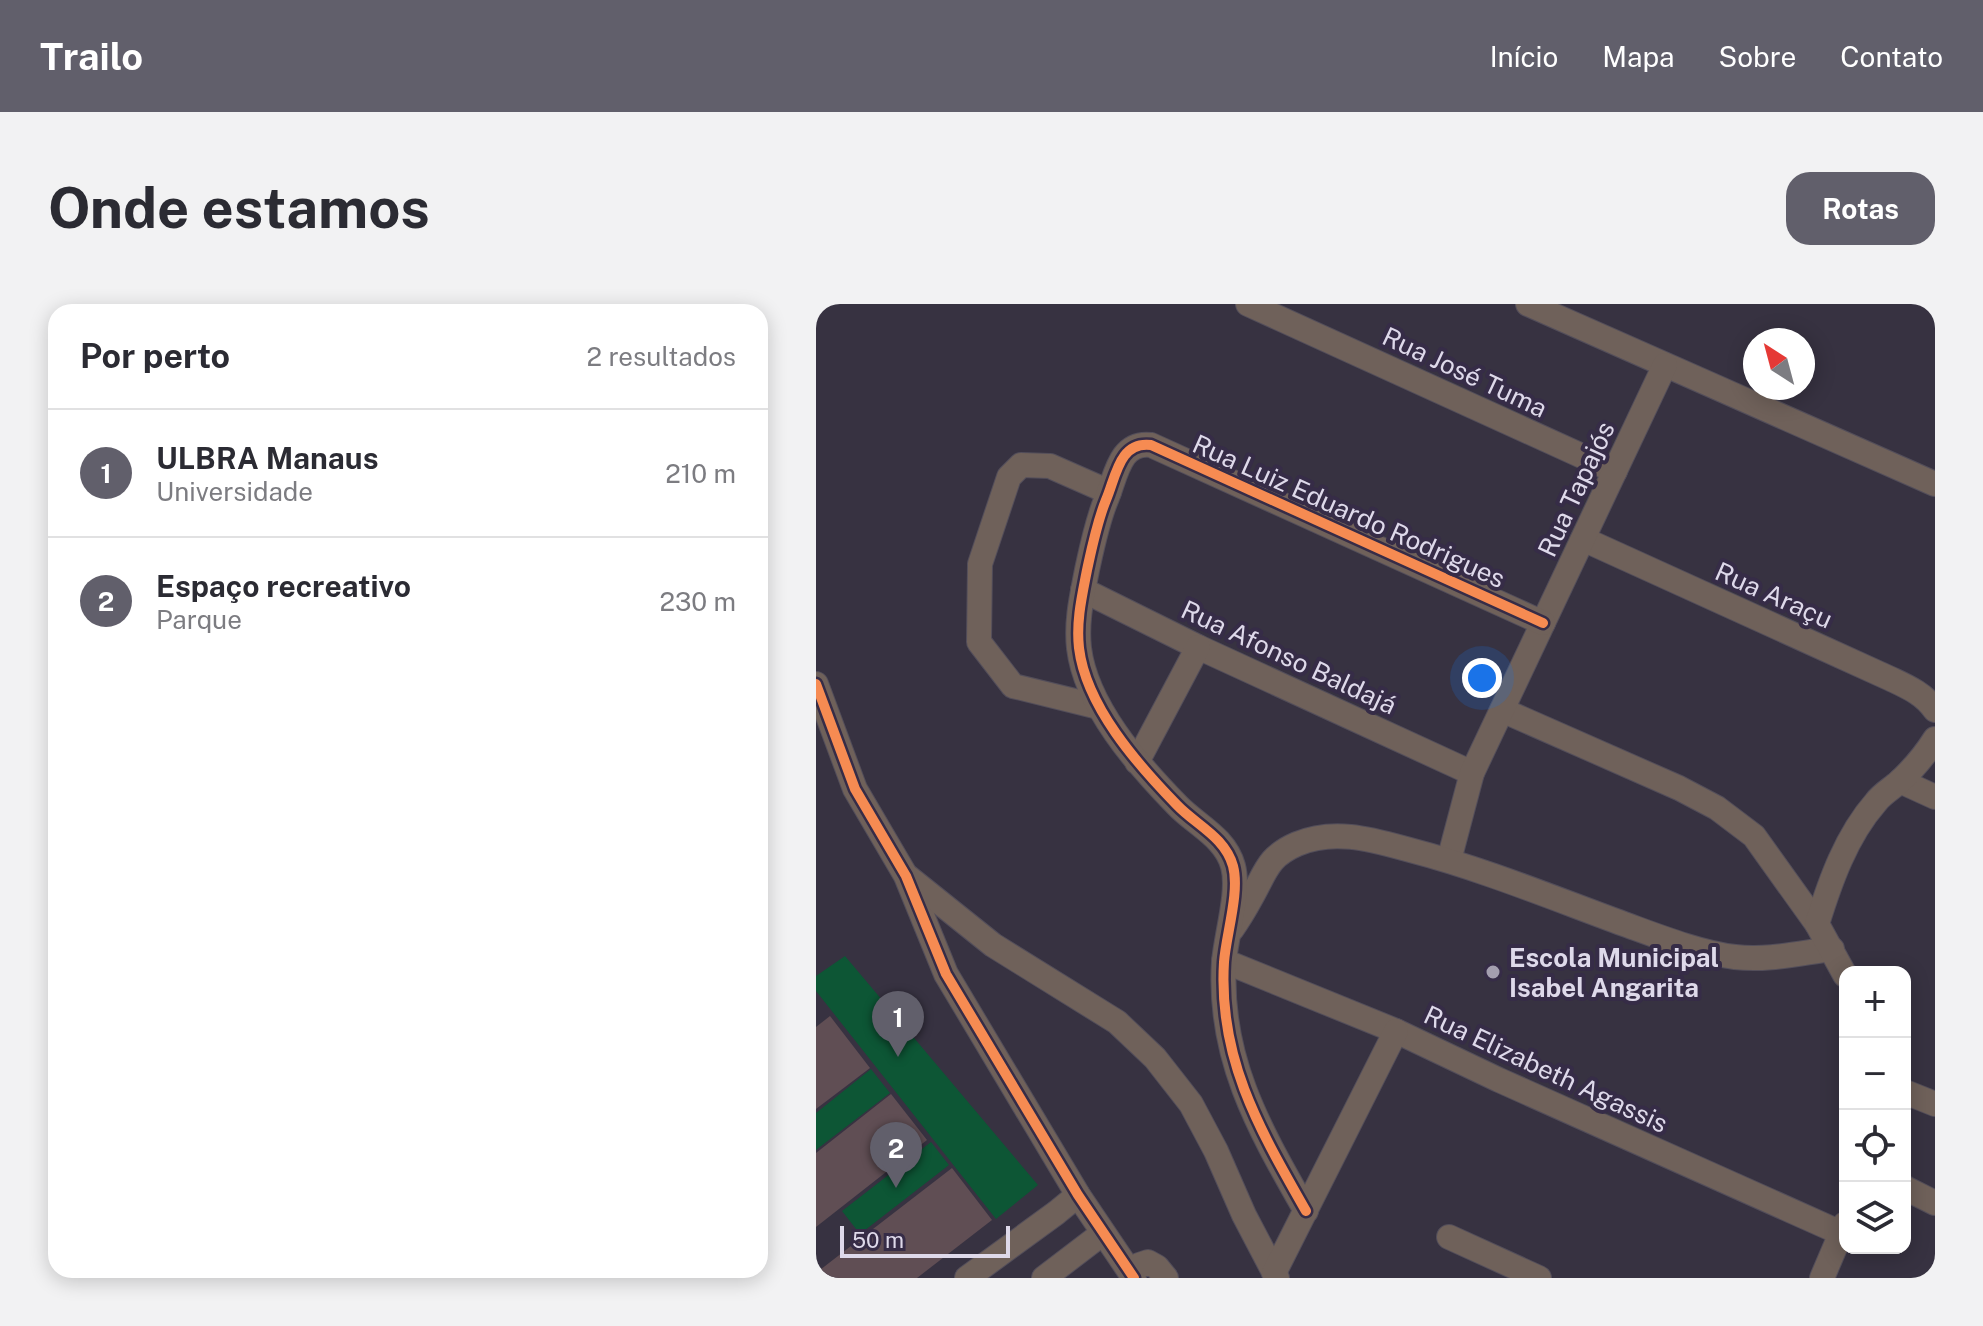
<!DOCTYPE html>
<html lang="pt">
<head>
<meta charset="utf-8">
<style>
	body { margin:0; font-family:"Public Sans",sans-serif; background:#f2f2f3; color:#2b2b33 }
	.controls { position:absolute; right:24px; bottom:24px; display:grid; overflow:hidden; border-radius:16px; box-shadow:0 4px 20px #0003 }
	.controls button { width:72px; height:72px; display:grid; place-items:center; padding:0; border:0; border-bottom:2px solid #e1e1e2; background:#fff; color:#2b2b33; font:40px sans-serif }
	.compass { position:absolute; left:927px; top:24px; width:72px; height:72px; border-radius:50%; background:#fff; box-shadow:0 4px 20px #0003; rotate:324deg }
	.scale { position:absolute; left:24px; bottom:20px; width:170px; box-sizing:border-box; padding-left:8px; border:4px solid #ded9ea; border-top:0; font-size:22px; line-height:28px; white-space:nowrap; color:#ded9ea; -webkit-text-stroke:6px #362c47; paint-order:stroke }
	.you { position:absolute; left:666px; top:374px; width:28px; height:28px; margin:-20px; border:6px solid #fff; border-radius:50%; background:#1a73e8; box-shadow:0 0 0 12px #1a73e833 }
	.badge { display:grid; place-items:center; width:52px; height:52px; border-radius:50%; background:#615f6b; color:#fff; font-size:26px; font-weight:700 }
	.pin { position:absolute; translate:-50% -66px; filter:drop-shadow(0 2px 4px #0008) }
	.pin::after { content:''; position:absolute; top:42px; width:28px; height:24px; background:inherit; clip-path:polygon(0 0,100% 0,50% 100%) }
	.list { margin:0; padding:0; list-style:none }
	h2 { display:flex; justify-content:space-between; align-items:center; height:104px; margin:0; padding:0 32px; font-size:34px }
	h2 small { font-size:26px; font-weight:400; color:#7c7c81 }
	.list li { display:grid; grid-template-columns:52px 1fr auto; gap:24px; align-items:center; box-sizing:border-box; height:128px; padding:0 32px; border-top:2px solid #e1e1e2 }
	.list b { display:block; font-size:30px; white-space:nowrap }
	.list p { margin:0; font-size:26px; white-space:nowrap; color:#7c7c81 }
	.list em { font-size:26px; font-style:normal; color:#7c7c81 }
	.icon { flex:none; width:44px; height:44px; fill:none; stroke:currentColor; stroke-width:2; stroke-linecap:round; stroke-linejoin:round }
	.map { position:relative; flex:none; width:1119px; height:974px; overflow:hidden; border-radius:24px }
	header { display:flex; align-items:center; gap:48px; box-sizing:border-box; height:112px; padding:0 40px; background:#615f6b; color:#fff }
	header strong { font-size:38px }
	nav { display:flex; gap:44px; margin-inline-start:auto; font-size:28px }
	.intro { display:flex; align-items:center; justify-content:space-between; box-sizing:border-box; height:192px; padding:0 48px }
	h1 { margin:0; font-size:56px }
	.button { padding:20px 36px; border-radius:24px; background:#615f6b; color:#fff; font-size:28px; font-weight:700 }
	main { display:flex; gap:48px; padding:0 48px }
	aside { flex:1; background:#fff; border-radius:24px; box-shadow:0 4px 20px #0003 }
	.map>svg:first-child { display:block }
	.green { fill:#0d5635 }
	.building { fill:#604e54 }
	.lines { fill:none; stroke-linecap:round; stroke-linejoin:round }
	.minor-casing { stroke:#534e5a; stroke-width:26 }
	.minor { stroke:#6f615a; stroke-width:24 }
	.cycleway-casing { stroke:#362c47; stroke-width:15 }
	.cycleway { stroke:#f68b52; stroke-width:10 }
	.poi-dot { fill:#a49faf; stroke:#362c47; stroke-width:3 }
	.labels { text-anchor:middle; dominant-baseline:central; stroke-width:8; stroke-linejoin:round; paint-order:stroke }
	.street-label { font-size:26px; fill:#ded9ea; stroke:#362c47 }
	.poi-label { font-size:26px; font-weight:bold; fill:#ded9ea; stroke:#362c47; text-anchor:start }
</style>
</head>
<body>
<header>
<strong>Trailo</strong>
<nav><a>Início</a><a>Mapa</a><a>Sobre</a><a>Contato</a></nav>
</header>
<div class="intro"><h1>Onde estamos</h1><a class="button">Rotas</a></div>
<main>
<aside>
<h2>Por perto<small>2 resultados</small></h2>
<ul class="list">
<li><span class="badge">1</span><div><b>ULBRA Manaus</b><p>Universidade</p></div><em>210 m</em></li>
<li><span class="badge">2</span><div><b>Espaço recreativo</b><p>Parque</p></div><em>230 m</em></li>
</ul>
</aside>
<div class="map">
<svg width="1119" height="974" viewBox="0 0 1119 974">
	<rect width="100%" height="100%" fill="#373241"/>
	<!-- green -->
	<g class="green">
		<polygon points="29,652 222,881 180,915 0,687 0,672"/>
		<polygon points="55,765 74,789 0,846 0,809"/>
		<polygon points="115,838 133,861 44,930 26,907"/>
	</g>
	<!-- building -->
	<g class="building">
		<polygon points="14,712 54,764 0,805 0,723"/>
		<polygon points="75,790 111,836 0,923 0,849"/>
		<polygon points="136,864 176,916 101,974 0,974 0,969"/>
	</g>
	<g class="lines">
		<!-- minor casing -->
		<g class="minor-casing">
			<g id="minor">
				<polyline points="432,0 799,167"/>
				<polyline points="712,0 1119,180"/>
				<path d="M767,235L1075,375C1092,383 1108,390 1119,406"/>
				<polyline points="267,286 382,343 656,469"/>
				<polyline points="0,380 39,485 90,572 130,670 262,891 318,974"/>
				<polyline points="283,403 197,382 163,338 164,260 193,173 205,161 234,162 293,188"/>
				<polyline points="686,406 863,484 901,504 938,532 1001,620"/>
				<polyline points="321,458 382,343"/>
				<polyline points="1084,477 1119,493"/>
				<polyline points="633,556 656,469 849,61"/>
				<polyline points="92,573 177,641 301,718 339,754 375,800 400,847 428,911 461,974"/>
				<path d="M416,625C423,615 429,605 435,594C450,568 451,553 481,540C519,524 557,536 594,546C667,565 737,594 808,620C841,632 884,649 919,653C951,657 984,649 1016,645"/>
				<polyline points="408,657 580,727 683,776 1025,929"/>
				<path d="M1029,671L1001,620C1014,578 1030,532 1060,498C1066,490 1075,485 1083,478C1097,465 1109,451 1119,435"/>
				<polyline points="1089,788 1119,800"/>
				<polyline points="1089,884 1119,899"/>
				<path d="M490,907C444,826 402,755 408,658C410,631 424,588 417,562C409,533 380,521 361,501C321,460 270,402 263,344C260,317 266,292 271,266C276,243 281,218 290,196C300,173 303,137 335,141L727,319"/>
				<polyline points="633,933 723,974"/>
				<polyline points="315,968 323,961 332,958 341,963 350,974"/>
				<polyline points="458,969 580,727"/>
				<polyline points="151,974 240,909 262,891"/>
				<polyline points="228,974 287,929"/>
				<polyline points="1006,974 1029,920"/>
			</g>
		</g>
		<!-- minor -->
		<use href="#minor" class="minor"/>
		<!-- cycleway casing -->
		<g class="cycleway-casing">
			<g id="cycleway">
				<polyline points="0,380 39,485 90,572 130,670 262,891 318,974"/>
				<path d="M490,907C444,826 402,755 408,658C410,631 424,588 417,562C409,533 380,521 361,501C321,460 270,402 263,344C260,317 266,292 271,266C276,243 281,218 290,196C300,173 303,137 335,141L727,319"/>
			</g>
		</g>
		<!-- cycleway -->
		<use href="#cycleway" class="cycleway"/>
	</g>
	<!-- markers -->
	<circle class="poi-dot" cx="677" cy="668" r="8"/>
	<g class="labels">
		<!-- street labels -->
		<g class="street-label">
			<text transform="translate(649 68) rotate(25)">Rua José Tuma</text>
			<text transform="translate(760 185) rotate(-65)">Rua Tapajós</text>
			<text transform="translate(533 207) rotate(24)">Rua Luiz Eduardo Rodrigues</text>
			<text transform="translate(958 291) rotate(24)">Rua Araçu</text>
			<text transform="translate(473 353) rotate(25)">Rua Afonso Baldajá</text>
			<text transform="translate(730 765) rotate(25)">Rua Elizabeth Agassis</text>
		</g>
		<!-- poi labels -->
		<g class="poi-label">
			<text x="693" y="653">Escola Municipal<tspan x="693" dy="30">Isabel Angarita</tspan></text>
		</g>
	</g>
</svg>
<div class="controls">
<button>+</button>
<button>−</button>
<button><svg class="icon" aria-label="locate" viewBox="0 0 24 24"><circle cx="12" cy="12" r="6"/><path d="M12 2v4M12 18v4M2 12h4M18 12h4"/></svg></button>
<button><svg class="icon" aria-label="layers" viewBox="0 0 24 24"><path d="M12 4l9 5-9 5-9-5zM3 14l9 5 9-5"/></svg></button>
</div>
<svg class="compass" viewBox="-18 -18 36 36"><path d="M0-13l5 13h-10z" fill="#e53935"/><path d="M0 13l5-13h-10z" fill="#7c7c81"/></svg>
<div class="scale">50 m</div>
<div class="you"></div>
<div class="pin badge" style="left:82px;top:753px">1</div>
<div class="pin badge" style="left:80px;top:884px">2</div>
</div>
</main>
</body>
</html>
